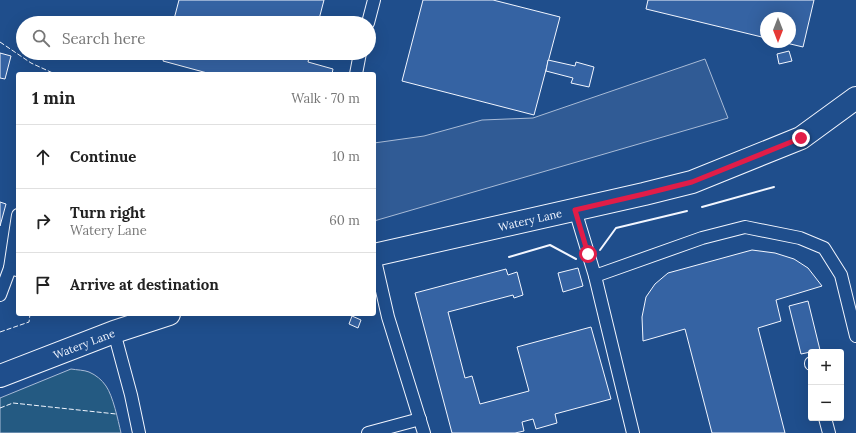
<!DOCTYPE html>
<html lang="en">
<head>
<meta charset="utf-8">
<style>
	body { margin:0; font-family:Lora,serif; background:#f6f6f6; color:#222 }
	.controls { position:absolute; right:12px; bottom:12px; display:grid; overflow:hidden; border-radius:4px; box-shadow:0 4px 16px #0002 }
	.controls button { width:36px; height:36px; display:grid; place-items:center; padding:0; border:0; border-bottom:1px solid #e0e0e0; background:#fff; color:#222; font:20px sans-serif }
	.compass { position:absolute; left:760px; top:12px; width:36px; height:36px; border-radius:50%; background:#fff; box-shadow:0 4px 16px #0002; rotate:180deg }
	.stop { position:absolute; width:12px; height:12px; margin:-9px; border:3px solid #e11d48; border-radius:50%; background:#fff }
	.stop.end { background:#e11d48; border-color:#fff; box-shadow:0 1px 4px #0008 }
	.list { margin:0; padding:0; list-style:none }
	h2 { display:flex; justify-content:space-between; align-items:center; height:52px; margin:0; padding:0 16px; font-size:17px }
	h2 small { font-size:13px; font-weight:400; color:#767676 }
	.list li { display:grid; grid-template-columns:26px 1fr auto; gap:12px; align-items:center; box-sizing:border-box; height:64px; padding:0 16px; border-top:1px solid #e0e0e0 }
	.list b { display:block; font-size:15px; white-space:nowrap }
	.list p { margin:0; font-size:13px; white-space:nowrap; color:#767676 }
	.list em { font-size:13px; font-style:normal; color:#767676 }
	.icon { flex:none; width:22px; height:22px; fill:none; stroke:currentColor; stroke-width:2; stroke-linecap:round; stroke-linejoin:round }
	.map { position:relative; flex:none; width:856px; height:433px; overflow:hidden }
	.search { position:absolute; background:#fff; box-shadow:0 4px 16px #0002; left:16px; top:16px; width:360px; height:44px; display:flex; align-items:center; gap:10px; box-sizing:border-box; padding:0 14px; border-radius:22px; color:#767676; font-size:15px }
	.panel { position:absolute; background:#fff; box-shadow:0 4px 16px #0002; left:16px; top:72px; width:360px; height:244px; border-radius:4px }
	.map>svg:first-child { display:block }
	.green { fill:#245a82; stroke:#a8bbd7 }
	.parking { fill:#305b95; stroke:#a8bbd7 }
	.building { fill:#3563a3; stroke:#f2f6ff }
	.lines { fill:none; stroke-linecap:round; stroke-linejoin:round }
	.service-casing { stroke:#f2f6ff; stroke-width:14 }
	.secondary-casing { stroke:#f2f6ff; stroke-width:24 }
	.service { stroke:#1f4e8c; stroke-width:12 }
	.secondary { stroke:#1f4e8c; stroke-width:22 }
	.fence { stroke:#f2f6ff; stroke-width:1; stroke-dasharray:5 2; stroke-linecap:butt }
	.wall { stroke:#f2f6ff; stroke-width:2 }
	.route { stroke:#e11d48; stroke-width:5 }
	.labels { text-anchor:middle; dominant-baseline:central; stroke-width:3; stroke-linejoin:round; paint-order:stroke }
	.street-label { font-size:11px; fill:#f2f6ff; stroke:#1f4e8c }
</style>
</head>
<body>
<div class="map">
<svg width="856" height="433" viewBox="0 0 856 433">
	<rect width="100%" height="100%" fill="#1f4e8c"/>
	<!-- green -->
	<path class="green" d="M71,369C77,370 84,370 89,372C96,375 102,380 106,386C113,396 118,420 121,433H0V398Z"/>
	<!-- parking -->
	<polygon class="parking" points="705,59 728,118 374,221 374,143 424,136 482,120 533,118"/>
	<!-- building -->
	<g class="building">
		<polygon points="179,0 324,0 318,23 173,23"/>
		<polygon points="423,0 493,0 560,17 534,115 402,81"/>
		<polygon points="648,0 814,0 803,47 782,42 790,42 790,18 766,18 766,38 646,9"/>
		<polygon points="789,51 792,61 779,64 777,54"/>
		<polygon points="0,53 11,56 5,79 0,78"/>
		<polygon points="165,53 310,53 308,62 333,69 332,74 211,74 163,61"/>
		<polygon points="548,60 575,66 576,62 594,67 589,87 571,83 573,78 546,71"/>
		<polygon points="0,202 6,204 0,226"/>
		<polygon points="752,250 775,253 794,259 808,268 822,286 776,300 781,321 758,328 785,433 712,433 685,329 643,341 642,317 646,297 655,284 668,273"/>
		<polygon points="578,268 583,286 563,292 558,273"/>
		<polygon points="506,269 508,275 517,272 523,295 514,298 513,295 448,312 465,378 472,376 480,404 529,391 517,347 591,327 611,399 555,414 557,423 536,429 533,419 522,422 524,431 515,433 452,433 415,293"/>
		<polygon points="808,301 820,350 801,354 789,306"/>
		<polygon points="352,316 361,320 358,328 349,324"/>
	</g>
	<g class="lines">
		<!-- service casing -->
		<g class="service-casing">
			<g id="service">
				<polyline points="368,23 374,0"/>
				<polyline points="356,74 360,53"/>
				<polyline points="575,210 595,276 633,433"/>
				<polyline points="374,256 388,317 424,433"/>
				<polyline points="10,268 18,215"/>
				<polyline points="595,276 702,238 745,227 800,238 824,248 841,275 856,336"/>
				<polyline points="0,295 10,268 17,270"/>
				<polyline points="114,332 131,395 139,433"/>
				<polyline points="811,363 811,364"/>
				<polyline points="825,418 829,433"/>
				<polyline points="368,433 420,419"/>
			</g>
		</g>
		<!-- secondary casing -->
		<g class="secondary-casing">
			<g id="secondary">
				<polyline points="374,255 644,194 692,182 801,138 856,98"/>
				<polyline points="0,376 114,332 169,314"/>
			</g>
		</g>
		<!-- service -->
		<use href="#service" class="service"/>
		<!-- secondary -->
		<use href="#secondary" class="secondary"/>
		<!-- fence -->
		<g class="fence">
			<polyline points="0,42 31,63 55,74"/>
			<polyline points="0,332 29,322 30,314"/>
			<polyline points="0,408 13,403 116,414"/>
		</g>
		<!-- wall -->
		<g class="wall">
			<polyline points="702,207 774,187"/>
			<polyline points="600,250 616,228 687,211"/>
			<polyline points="509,257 550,245 576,259"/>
		</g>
	</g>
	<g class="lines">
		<!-- route -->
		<polyline class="route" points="588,254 575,210 644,194 692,182 801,138"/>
	</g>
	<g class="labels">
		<!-- street labels -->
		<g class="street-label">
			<text transform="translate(530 220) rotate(-13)">Watery Lane</text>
			<text transform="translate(84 344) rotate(-21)">Watery Lane</text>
		</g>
	</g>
</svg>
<div class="controls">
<button>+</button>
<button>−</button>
</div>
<svg class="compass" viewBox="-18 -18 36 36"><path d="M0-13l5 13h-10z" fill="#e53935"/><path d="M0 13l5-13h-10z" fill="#767676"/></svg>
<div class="stop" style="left:588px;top:254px"></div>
<div class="stop end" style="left:801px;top:138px"></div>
<div class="search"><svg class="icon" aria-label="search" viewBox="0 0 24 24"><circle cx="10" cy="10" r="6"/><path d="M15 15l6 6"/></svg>Search here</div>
<section class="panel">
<h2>1 min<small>Walk · 70 m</small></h2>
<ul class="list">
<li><svg class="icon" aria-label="ahead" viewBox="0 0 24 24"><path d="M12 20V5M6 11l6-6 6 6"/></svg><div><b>Continue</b></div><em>10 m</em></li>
<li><svg class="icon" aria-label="right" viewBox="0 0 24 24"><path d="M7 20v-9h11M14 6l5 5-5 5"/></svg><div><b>Turn right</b><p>Watery Lane</p></div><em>60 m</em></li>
<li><svg class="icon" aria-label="arrive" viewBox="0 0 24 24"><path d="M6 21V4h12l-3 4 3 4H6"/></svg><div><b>Arrive at destination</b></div></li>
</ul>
</section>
</div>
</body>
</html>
